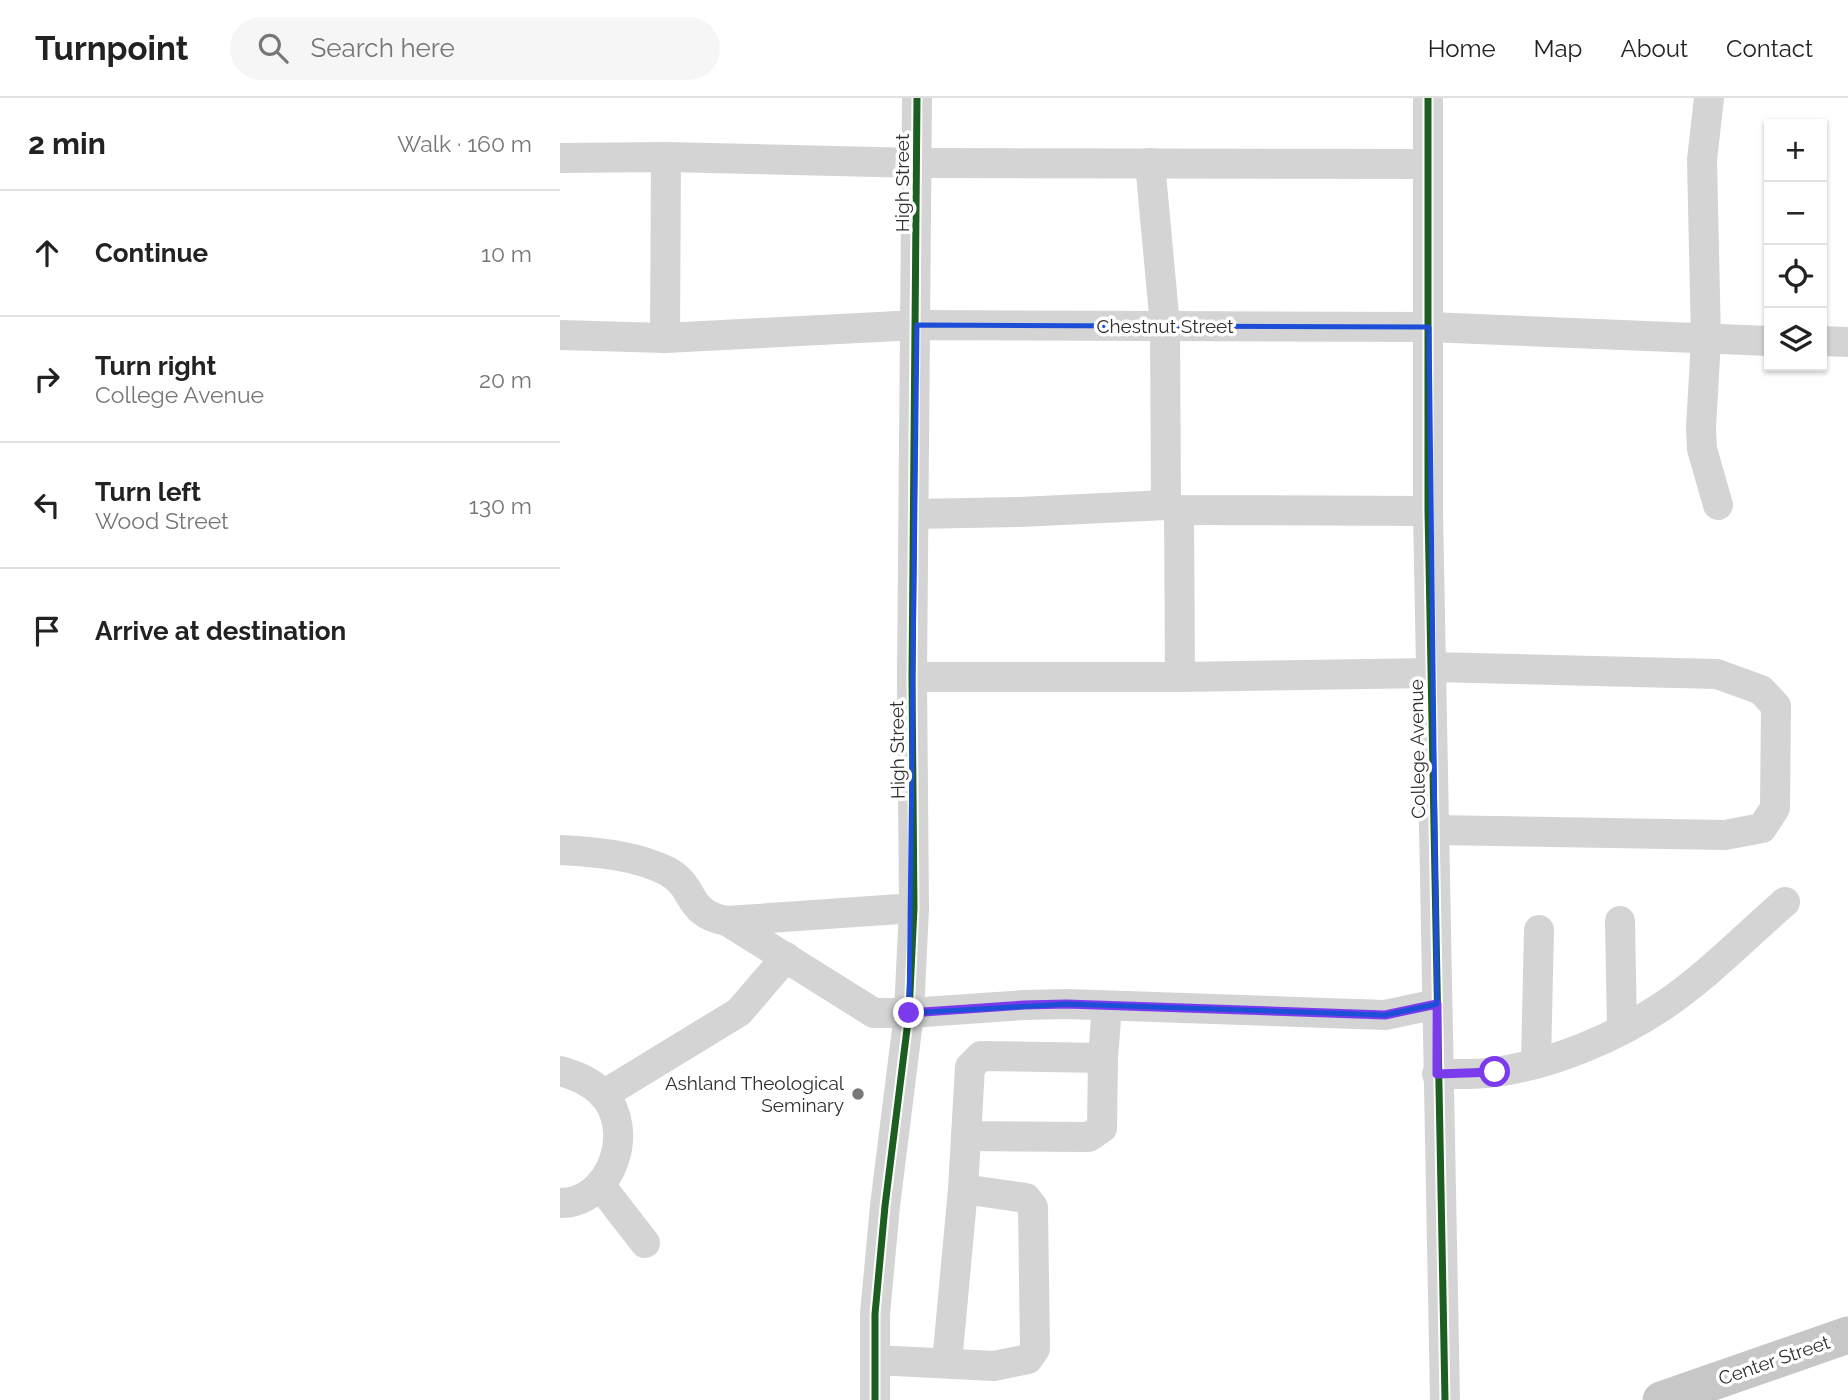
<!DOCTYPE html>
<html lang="en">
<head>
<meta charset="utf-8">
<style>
	body { margin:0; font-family:Raleway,sans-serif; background:#f6f6f6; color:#222 }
	.controls { position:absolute; right:21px; top:21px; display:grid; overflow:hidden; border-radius:0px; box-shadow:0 2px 5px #0004 }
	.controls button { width:63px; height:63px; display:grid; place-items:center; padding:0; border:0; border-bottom:2px solid #e0e0e0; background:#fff; color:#222; font:35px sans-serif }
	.stop { position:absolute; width:21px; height:21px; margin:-16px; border:5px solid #7c3aed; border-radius:50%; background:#fff }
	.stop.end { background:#7c3aed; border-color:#fff; box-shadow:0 2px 7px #0008 }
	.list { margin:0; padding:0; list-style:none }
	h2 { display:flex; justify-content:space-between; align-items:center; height:91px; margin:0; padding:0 28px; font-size:30px }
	h2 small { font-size:23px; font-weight:400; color:#767676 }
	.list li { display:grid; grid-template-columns:46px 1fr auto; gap:21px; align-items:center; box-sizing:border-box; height:126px; padding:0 28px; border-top:2px solid #e0e0e0 }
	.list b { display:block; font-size:26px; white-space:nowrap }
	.list p { margin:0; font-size:23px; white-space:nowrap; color:#767676 }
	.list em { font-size:23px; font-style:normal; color:#767676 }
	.icon { flex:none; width:38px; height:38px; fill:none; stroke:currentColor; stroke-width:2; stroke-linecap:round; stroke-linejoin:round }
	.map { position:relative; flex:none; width:1288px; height:1302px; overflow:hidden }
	header { display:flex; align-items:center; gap:42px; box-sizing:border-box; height:98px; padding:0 35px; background:#fff; border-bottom:2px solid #e0e0e0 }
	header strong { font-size:33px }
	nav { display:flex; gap:38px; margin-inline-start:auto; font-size:24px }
	.search { width:490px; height:63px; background:#f6f6f6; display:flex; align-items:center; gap:18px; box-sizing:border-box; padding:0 24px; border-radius:38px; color:#767676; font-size:26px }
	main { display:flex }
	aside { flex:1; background:#fff }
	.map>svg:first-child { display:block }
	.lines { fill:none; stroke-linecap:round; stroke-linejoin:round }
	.minor { stroke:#d4d4d4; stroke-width:30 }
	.major { stroke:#c7c7c7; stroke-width:37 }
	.cycleway-casing { stroke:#fff; stroke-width:11 }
	.cycleway { stroke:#1b5e20; stroke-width:7 }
	.route { stroke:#7c3aed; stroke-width:9 }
	.marked { fill:none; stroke:#1d4ed8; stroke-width:5; stroke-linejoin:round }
	.poi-dot { fill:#787878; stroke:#fff; stroke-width:2.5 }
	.labels { text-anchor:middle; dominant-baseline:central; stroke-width:7; stroke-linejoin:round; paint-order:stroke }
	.street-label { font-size:19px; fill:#2f2f2f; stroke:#fff }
	.poi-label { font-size:19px; fill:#2f2f2f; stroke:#fff; text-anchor:end }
</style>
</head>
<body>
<header>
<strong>Turnpoint</strong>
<div class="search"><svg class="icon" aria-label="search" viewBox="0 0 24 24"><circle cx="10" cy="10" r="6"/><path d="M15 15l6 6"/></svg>Search here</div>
<nav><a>Home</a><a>Map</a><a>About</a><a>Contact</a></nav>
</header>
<main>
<aside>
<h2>2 min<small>Walk · 160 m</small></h2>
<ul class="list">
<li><svg class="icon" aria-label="ahead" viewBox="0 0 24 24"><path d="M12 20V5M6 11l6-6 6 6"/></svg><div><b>Continue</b></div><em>10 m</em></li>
<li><svg class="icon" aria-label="right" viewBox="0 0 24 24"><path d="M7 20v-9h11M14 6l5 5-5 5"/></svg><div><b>Turn right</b><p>College Avenue</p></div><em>20 m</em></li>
<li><svg class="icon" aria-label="left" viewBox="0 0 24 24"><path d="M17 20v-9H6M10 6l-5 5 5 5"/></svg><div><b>Turn left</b><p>Wood Street</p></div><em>130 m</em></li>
<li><svg class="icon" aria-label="arrive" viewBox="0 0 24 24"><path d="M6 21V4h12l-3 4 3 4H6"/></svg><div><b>Arrive at destination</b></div></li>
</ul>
</aside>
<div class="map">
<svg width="1288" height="1302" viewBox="0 0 1288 1302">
	<rect width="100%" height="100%" fill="#fff"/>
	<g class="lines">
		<!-- minor -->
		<g class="minor">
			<polyline points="868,0 868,413 885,1302"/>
			<polyline points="1149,0 1142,62 1146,242 1141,330 1142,351 1158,407"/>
			<polyline points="0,60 106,59 358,65 866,66"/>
			<polyline points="590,65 605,228 606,407"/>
			<polyline points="0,237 105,240 357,227 605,228 869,229 1209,243"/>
			<polyline points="105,240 106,59"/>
			<polyline points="1262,243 1288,244"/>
			<polyline points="619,412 620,579"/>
			<polyline points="354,416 460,414 606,407 619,412 868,413"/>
			<polyline points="871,569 1157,576 1201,592 1216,608 1215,710 1202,730 1165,737 874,732"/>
			<polyline points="352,579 620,579 871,575"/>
			<path d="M0,752C35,754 75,757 107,773C138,790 124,815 167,823L354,810"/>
			<polyline points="167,823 314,915 349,915 464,907 507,906 825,917 877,906"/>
			<polyline points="1060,823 1062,931"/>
			<polyline points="976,965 979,832"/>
			<path d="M0,973C17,978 30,983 43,996C76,1032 52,1105 0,1105"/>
			<path d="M877,976C896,976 917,977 936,974C993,966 1055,940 1103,908C1147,878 1185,839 1225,804"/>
			<polyline points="43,997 179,914 226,859"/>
			<polyline points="406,1038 529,1039 542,1030 543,960"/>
			<polyline points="40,1087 85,1145"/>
			<polyline points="315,1262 434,1268 468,1261 475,1251 473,1109 466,1100 403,1091 410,969 421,958 543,960 547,908"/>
			<polyline points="387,1265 403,1091"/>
			<polyline points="315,1302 315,1216 325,1108 349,915 354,810 352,579 357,0"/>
		</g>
		<!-- major -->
		<polyline class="major" points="1101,1302 1288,1237"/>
		<!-- cycleway casing -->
		<g class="cycleway-casing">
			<g id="cycleway">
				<polyline points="868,0 868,413 885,1302"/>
				<polyline points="315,1302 315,1216 325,1108 349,915 354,810 352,579 357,0"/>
			</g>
		</g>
		<!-- cycleway -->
		<use href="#cycleway" class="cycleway"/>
	</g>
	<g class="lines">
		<!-- route -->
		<polyline class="route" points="349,915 464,907 507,906 825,917 877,906 877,976 935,974"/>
	</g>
	<!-- marked area -->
	<path class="marked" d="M357,227L869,229L877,906L825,917L507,906L349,915Z"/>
	<!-- markers -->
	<circle class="poi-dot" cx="298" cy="996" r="7"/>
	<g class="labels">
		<!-- street labels -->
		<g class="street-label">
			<text transform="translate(342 85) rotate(-90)">High Street</text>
			<text x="605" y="228">Chestnut Street</text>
			<text transform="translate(857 651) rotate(-91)">College Avenue</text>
			<text transform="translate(337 652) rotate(-91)">High Street</text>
			<text transform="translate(1214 1262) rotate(-19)">Center Street</text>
		</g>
		<!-- poi labels -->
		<g class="poi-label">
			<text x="284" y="985">Ashland Theological<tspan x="284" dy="22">Seminary</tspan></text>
		</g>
	</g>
</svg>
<div class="controls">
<button>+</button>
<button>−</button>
<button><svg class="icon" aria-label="locate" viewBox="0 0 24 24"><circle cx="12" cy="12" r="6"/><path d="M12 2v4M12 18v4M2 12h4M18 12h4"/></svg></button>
<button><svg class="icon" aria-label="layers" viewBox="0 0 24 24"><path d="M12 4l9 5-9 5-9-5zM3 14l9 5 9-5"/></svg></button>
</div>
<div class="stop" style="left:935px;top:974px"></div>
<div class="stop end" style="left:349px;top:915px"></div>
</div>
</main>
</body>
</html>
